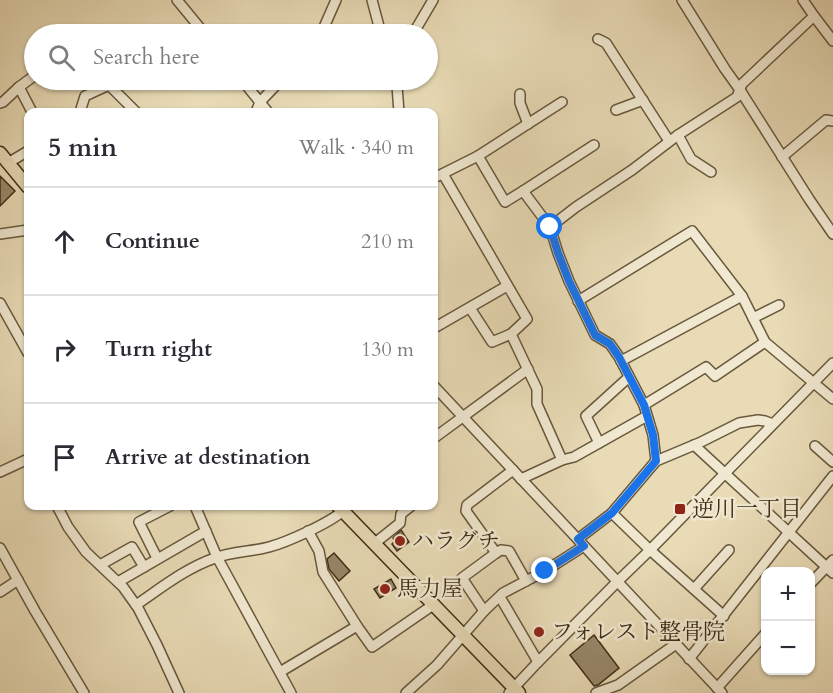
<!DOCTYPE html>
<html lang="en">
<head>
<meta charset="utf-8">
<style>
	body { margin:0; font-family:Cardo,"Noto Serif JP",serif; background:#f2f2f3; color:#2b2b33 }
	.controls { position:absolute; right:18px; bottom:18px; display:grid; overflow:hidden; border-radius:12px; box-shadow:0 2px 4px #0004 }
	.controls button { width:54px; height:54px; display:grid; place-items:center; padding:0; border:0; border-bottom:2px solid #e1e1e2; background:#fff; color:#2b2b33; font:30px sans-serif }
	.stop { position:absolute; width:18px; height:18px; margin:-14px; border:4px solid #1a73e8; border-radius:50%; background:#fff }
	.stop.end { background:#1a73e8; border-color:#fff; box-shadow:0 2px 6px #0008 }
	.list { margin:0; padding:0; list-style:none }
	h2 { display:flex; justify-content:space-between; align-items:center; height:78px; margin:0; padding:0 24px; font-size:26px }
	h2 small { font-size:20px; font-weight:400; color:#7c7c81 }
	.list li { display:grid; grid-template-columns:39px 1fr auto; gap:18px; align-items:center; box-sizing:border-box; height:108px; padding:0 24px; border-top:2px solid #e1e1e2 }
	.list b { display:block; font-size:22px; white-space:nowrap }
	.list em { font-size:20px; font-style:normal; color:#7c7c81 }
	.icon { flex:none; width:33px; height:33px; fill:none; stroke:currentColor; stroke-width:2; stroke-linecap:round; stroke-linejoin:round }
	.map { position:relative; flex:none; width:833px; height:693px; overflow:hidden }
	.search { position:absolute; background:#fff; box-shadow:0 2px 4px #0004; left:24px; top:24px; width:414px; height:66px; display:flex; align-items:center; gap:15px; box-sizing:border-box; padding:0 21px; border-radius:33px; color:#7c7c81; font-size:22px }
	.panel { position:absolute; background:#fff; box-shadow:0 2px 4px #0004; left:24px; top:108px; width:414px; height:402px; border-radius:12px }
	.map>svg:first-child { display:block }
	.building { fill:#968769; stroke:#3e2c15; stroke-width:1.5 }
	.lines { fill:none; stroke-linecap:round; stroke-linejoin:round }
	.minor-casing { stroke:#68583d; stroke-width:12 }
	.major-casing { stroke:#3e2c15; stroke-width:15 }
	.minor { stroke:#f0e8d0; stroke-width:9 }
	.major { stroke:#e8dbb6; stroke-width:12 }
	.route { stroke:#1a73e8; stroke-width:8 }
	.poi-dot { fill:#8f2418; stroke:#f0e8d0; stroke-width:2 }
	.labels { text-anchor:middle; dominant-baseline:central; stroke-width:5; stroke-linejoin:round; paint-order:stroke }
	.poi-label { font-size:22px; fill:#3e2c15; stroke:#f0e8d0; text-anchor:start }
</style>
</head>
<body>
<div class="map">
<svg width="833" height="693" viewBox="0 0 833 693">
	<rect width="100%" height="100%" fill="#e8dbb6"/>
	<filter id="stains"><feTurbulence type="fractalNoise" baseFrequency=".00333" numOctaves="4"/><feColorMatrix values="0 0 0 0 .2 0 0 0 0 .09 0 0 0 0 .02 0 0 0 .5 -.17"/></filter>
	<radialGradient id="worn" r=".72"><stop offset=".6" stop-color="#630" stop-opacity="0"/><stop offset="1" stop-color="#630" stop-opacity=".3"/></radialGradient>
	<!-- building -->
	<g class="building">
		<polygon points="0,176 15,191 0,206"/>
		<polygon points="401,530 409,542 397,551 392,544 395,541 393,538"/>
		<polygon points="334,553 350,571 339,581 329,569 327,559"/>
		<polygon points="391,579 396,588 380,598 374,589"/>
		<polygon points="594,635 619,668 598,685 594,686 570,655"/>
	</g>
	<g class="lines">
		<!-- minor casing -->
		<g class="minor-casing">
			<g id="minor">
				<polyline points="177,0 205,34"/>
				<polyline points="372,0 381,34"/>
				<polyline points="682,0 725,69 740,90 809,199 833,234"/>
				<polyline points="803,0 814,16 833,41"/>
				<polyline points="321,34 336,0"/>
				<polyline points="413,34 433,0"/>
				<polyline points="598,39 606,43 669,141"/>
				<polyline points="101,80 109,85 136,112"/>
				<polyline points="242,80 268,112"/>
				<polyline points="395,80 397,86 399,112"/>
				<polyline points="520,94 520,103 528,124"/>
				<polyline points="0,103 3,102 19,87"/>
				<polyline points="616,110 643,100"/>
				<polyline points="32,112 19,87 34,76"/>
				<polyline points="80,112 85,96 109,85"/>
				<polyline points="256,112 260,102 281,80"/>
				<polyline points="678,135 691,159 711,172"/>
				<polyline points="478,156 505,202 523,191 550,227 558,253 569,281 595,335 610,344 619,357 644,405 653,435 656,461"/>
				<polyline points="782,157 826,120 833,121"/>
				<polyline points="8,163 28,151"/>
				<polyline points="443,174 527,319 511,334 537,389 537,404 562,460"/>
				<polyline points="434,178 478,156 562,102"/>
				<polyline points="523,191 594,145"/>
				<polyline points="550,227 576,207 632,170 678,135 737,97 742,84 814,16"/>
				<polyline points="0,234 28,230"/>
				<polyline points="578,301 692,231 742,296"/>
				<polyline points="0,303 28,353"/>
				<polyline points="470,308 492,342 511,334"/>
				<polyline points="753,318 779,305"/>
				<polyline points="434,328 507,286"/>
				<polyline points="621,361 742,296 765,342 833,399"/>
				<polyline points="434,386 722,693"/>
				<polyline points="644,405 706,367 715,376 765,342"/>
				<polyline points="434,438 528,369"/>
				<polyline points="599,443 586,416 629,377"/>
				<polyline points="694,445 833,573"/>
				<polyline points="815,446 833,462"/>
				<polyline points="513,470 467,505 466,511 496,553 501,550 509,551 526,581"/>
				<polyline points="0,472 28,459"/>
				<polyline points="521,479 562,460 574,457 647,416"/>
				<polyline points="57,506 68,527 86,552 123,587 138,608 157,645 179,693"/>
				<polyline points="195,506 217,557 291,693"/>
				<polyline points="612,513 650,550 724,616"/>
				<polyline points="308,531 319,551 323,572 357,626"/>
				<polyline points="578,539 612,513 656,461 699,443 739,423 758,420 765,421 773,424"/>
				<polyline points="375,543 400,523 401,514 411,506"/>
				<polyline points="0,548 35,611 84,693"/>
				<polyline points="157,558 139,522 170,506"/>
				<polyline points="100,565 132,547 144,567"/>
				<polyline points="118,582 206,531"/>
				<polyline points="810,584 833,560"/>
				<polyline points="694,589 729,550"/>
				<polyline points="0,592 18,580"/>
				<polyline points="500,597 538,662"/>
				<path d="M136,605C161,588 186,568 215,558C232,551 251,552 269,547C288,542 329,523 343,511"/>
				<polyline points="484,611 462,578 496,553"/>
				<polyline points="689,659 833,476"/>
				<polyline points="280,672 357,626 372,647 433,605"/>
				<polyline points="717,688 766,633"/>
				<polyline points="406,693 437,665 484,611 503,593 545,571 584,546"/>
				<polyline points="509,693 538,662 617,582 650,550 833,363"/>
				<polyline points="596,693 618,685 676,644"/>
			</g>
		</g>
		<!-- major casing -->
		<g class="major-casing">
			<g id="major">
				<polyline points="0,153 28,187"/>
				<polyline points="338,506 519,693"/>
			</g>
		</g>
		<!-- minor -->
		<use href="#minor" class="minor"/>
		<!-- major -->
		<use href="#major" class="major"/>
	</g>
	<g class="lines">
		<!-- route -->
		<polyline class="route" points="545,571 584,546 578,539 612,513 656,461 653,435 644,405 619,357 610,344 595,335 569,281 558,253 550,227"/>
	</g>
	<!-- markers -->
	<g class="poi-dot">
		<rect x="674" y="503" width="12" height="12" rx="3"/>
		<circle cx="400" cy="541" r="6"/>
		<circle cx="385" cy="589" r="6"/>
		<circle cx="539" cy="632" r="6"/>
	</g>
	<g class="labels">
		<!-- poi labels -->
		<g class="poi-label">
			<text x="692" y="509">逆川一丁目</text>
			<text x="412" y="541">ハラグチ</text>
			<text x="397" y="589">馬力屋</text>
			<text x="551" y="632">フォレスト整骨院</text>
		</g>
	</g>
	<rect width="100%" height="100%" filter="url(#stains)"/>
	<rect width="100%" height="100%" fill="url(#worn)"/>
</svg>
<div class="controls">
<button>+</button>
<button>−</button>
</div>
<div class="stop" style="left:550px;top:227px"></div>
<div class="stop end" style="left:545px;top:571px"></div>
<div class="search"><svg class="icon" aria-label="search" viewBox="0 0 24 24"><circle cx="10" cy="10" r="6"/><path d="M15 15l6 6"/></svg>Search here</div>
<section class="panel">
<h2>5 min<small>Walk · 340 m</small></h2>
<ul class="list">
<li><svg class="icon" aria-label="ahead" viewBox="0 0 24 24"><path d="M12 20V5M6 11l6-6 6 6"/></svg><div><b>Continue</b></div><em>210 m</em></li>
<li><svg class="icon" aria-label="right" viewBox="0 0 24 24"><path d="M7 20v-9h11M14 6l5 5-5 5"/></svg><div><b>Turn right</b></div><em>130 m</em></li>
<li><svg class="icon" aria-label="arrive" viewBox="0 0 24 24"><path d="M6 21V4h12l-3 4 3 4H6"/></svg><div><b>Arrive at destination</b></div></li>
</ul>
</section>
</div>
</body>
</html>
